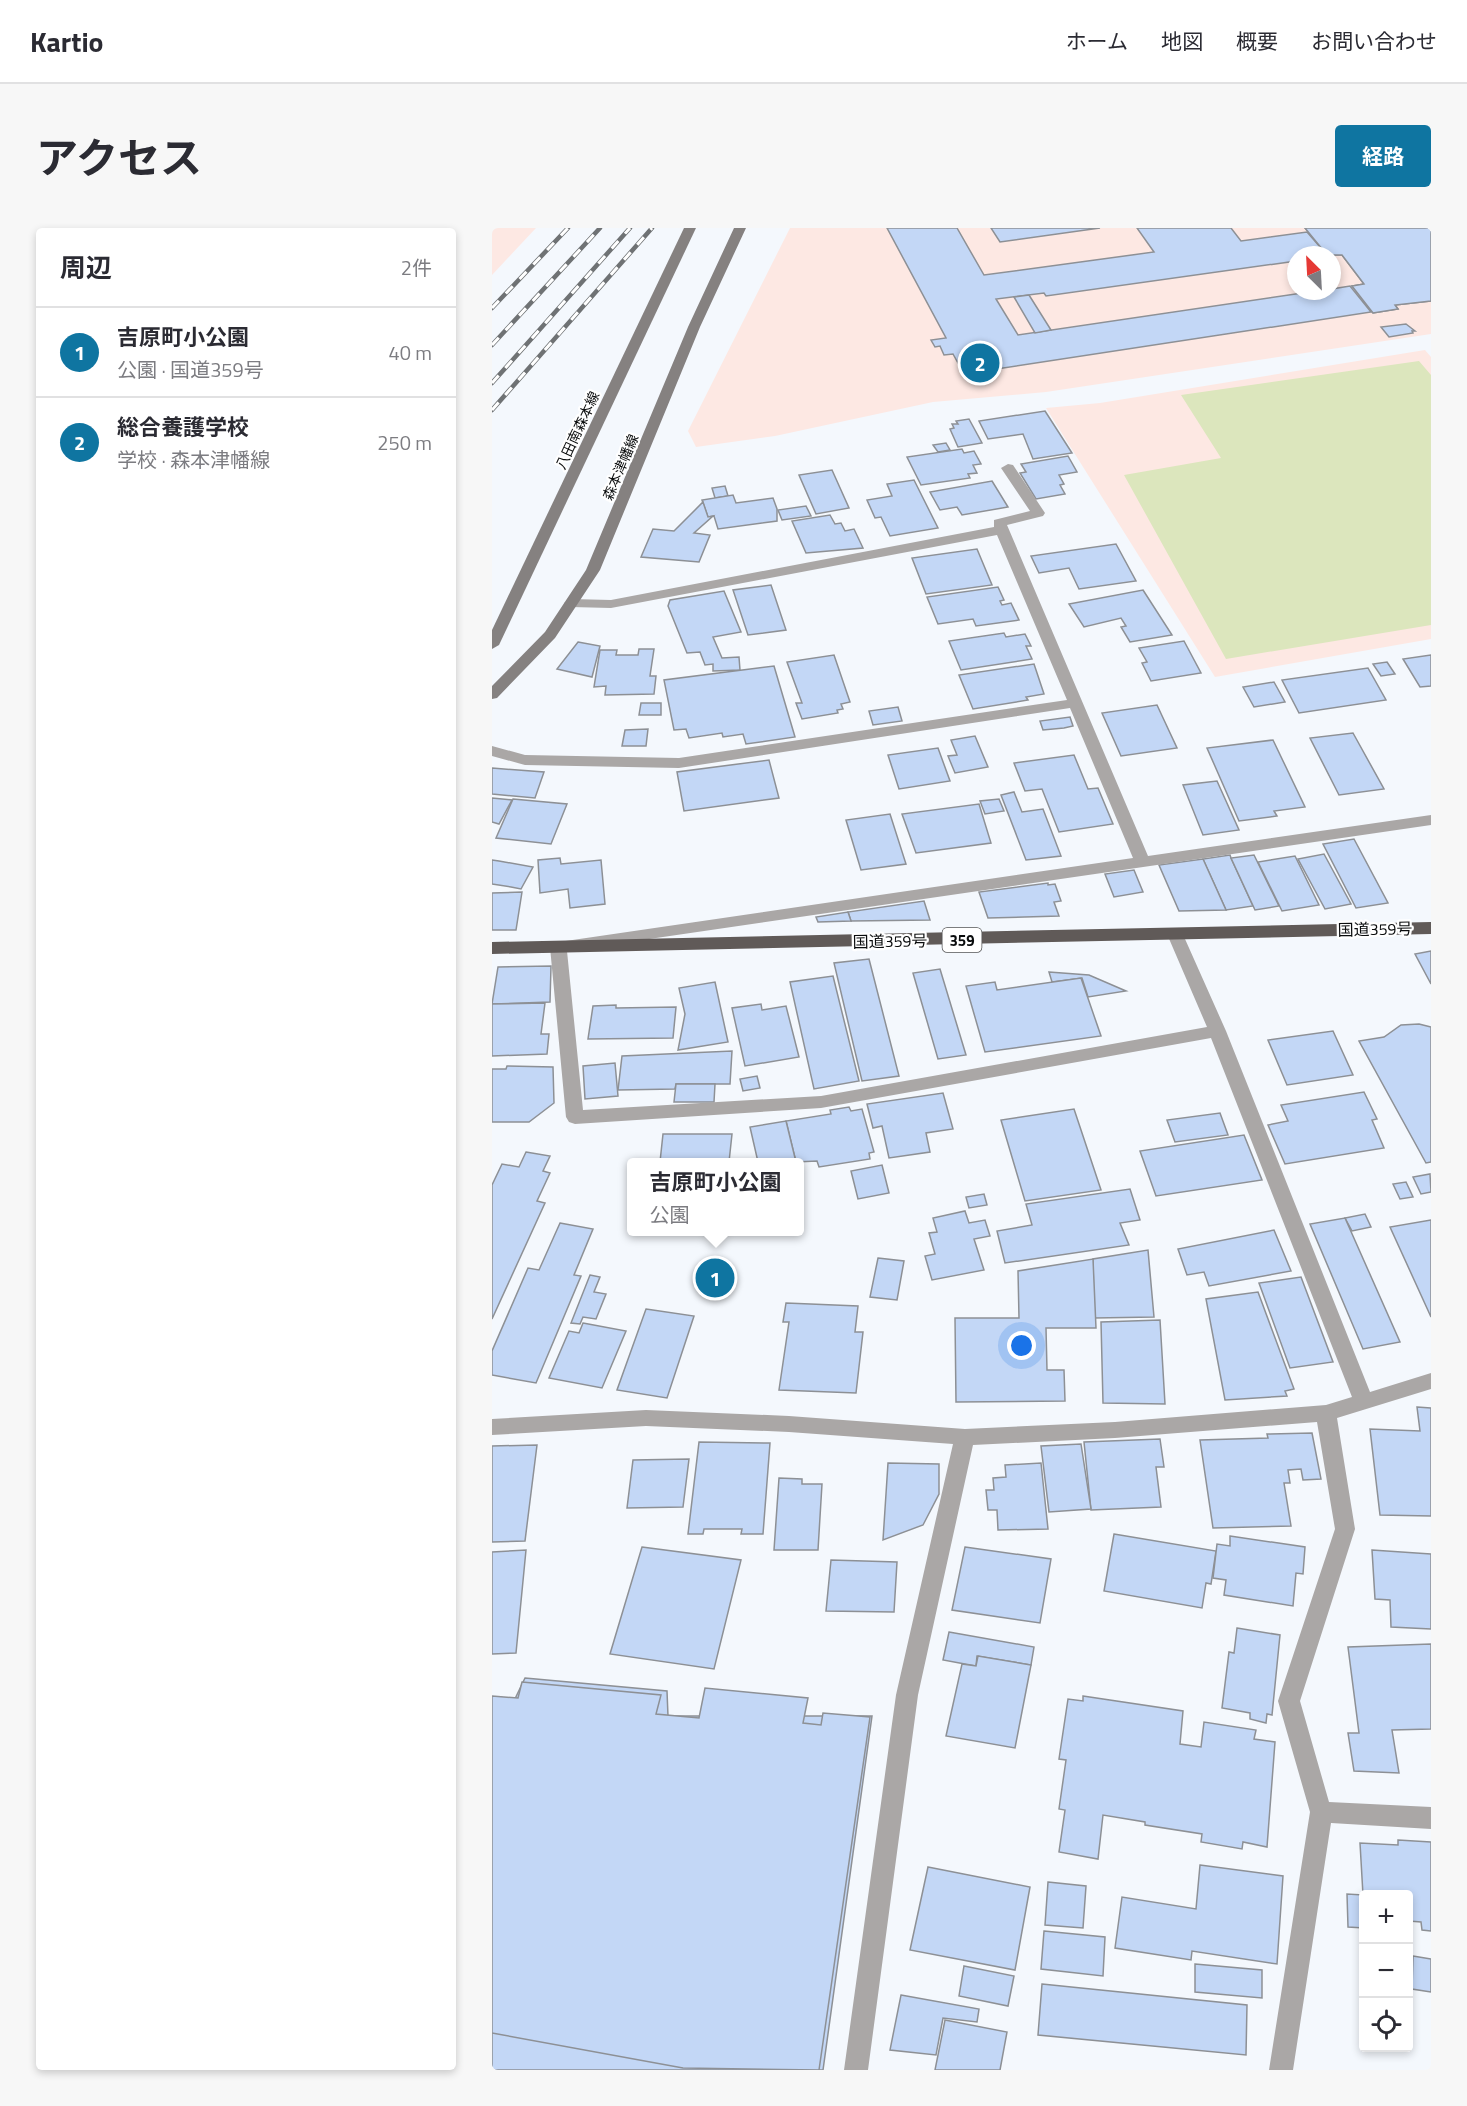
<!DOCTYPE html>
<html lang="ja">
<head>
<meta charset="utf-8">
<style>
	body { margin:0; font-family:"Titillium Web","Noto Sans JP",sans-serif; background:#f7f7f7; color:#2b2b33 }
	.controls { position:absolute; right:18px; bottom:18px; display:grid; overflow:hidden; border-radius:6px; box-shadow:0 3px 9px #0003 }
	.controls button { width:54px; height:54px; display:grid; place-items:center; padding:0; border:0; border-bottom:2px solid #e1e1e2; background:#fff; color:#2b2b33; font:30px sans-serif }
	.compass { position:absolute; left:795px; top:18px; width:54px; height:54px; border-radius:50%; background:#fff; box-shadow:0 3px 9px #0003; rotate:336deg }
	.you { position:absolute; left:530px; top:1118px; width:21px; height:21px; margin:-15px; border:4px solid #fff; border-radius:50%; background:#1a73e8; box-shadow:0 0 0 9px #1a73e833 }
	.badge { display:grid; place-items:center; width:39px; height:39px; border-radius:50%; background:#0f75a1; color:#fff; font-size:20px; font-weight:700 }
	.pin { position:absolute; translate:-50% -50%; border:3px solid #fff; box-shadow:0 2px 6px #0006 }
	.popup { position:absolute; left:135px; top:930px; width:177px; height:78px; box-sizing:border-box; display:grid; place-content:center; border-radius:6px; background:#fff; filter:drop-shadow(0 2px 4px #0005); font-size:20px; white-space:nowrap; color:#7c7c81 }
	.popup b { font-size:22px; color:#2b2b33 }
	.popup::after { content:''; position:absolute; left:50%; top:100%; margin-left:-12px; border:12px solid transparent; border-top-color:#fff }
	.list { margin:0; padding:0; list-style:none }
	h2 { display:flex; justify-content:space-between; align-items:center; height:78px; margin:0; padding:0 24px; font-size:26px }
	h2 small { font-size:20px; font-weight:400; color:#7c7c81 }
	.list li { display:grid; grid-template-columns:39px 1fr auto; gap:18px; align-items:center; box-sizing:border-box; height:90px; padding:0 24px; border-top:2px solid #e1e1e2 }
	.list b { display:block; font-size:22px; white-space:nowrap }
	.list p { margin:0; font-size:20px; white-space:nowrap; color:#7c7c81 }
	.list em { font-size:20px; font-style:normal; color:#7c7c81 }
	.icon { flex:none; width:33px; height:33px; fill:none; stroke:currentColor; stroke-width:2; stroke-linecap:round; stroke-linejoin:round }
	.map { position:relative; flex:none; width:939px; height:1842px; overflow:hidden; border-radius:6px }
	header { display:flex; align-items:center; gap:36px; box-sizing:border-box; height:84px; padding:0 30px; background:#fff; border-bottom:2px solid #e1e1e2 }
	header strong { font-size:28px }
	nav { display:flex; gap:33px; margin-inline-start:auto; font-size:21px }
	.intro { display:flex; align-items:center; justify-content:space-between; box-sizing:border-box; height:144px; padding:0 36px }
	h1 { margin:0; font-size:42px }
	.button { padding:15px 27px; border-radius:6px; background:#0f75a1; color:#fff; font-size:21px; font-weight:700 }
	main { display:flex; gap:36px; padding:0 36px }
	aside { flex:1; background:#fff; border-radius:6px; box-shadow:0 3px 9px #0003 }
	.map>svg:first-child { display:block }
	.education { fill:#fde8e3; fill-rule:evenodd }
	.green { fill:#dce6bd }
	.building { fill:#c3d7f6; stroke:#8d9095; stroke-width:1.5 }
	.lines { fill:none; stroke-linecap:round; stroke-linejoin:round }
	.minor { fill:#aaa7a6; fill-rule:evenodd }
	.secondary { fill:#858180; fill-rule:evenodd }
	.trunk { fill:#605a58; fill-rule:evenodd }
	.rail-casing { stroke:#6f7274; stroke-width:4.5 }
	.rail { stroke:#fff; stroke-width:3; stroke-dasharray:10; stroke-linecap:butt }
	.labels { text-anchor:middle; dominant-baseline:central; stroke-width:4.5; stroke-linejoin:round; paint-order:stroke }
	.far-street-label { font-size:14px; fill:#0a0c0d; stroke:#fff }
	.shield { fill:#fff; stroke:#545556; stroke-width:1.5 }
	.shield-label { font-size:15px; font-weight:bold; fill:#0a0c0d }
	.street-label { font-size:16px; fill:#0a0c0d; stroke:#fff }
</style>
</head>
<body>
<header>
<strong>Kartio</strong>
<nav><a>ホーム</a><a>地図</a><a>概要</a><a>お問い合わせ</a></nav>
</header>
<div class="intro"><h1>アクセス</h1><a class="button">経路</a></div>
<main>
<aside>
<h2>周辺<small>2件</small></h2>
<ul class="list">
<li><span class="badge">1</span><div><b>吉原町小公園</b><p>公園 · 国道359号</p></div><em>40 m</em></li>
<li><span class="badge">2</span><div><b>総合養護学校</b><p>学校 · 森本津幡線</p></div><em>250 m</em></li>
</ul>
</aside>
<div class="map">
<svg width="939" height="1842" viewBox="0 0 939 1842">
	<rect width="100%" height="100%" fill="#f4f8fd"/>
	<!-- education -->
	<g class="education">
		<polygon points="0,0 44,0 0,47"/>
		<path d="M298,0H939V106L554,164L441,174L283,208L204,219L196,203ZM804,27H840V63H804Z"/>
		<polygon points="933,122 939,129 939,411 723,449 554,180 608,175"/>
	</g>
	<!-- green -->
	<polygon class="green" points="927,133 939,147 939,397 734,431 632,247 729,230 689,167"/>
	<!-- building -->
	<g class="building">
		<polygon points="395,0 465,0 492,47 662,24 645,0 739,0 749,13 815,4 835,27 804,27 804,33 554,68 552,65 504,71 526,107 824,63 840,63 840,61 858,58 879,84 472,146 461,126 452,127 448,118 443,119 439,112 454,110"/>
		<polygon points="499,0 608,0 508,14"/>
		<polygon points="813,0 939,0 939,73 903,77 906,81 881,85 860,58 872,56 850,27 835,27"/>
		<polygon points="813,0 939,0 939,73 903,77 906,81 881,85 860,58 872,56 850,27 835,27"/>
		<polygon points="537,67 559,102 543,105 522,69"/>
		<polygon points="914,96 923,103 920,103 921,105 897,109 889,99"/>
		<polygon points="553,183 580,225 541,231 531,206 496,211 487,193"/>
		<polygon points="477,191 490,215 466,219 458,201 462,200 460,196 466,196 464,193"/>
		<polygon points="454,215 458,222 446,224 441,217"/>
		<polygon points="470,221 472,225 482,223 489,236 481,237 485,245 476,246 478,250 429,257 415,229"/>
		<polygon points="576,228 585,244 567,247 572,256 568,257 573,266 544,271 528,245 534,244 529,236"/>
		<polygon points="340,242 357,280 324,286 307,247"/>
		<polygon points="422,252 446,300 398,308 389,289 383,290 375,272 400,268 395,256"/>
		<polygon points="500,253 516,279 470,287 465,279 448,282 438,264"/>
		<polygon points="233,258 236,268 223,270 220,260"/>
		<polygon points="241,267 244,275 281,270 285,281 285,293 226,301 222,288 216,289 210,272"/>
		<polygon points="211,274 216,289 221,288 202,305 218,307 207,334 149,329 161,301 182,303"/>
		<polygon points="314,278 319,288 290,292 286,282"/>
		<polygon points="338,287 343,296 349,295 353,303 362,301 371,320 314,325 300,293"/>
		<polygon points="624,316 644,353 587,361 577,340 547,345 539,328"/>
		<polygon points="485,321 500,357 434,366 420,330"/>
		<polygon points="279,357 294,402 256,407 241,362"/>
		<polygon points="506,359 512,372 508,373 510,377 519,375 527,392 484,398 481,391 446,396 435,369"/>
		<polygon points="651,362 680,407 638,414 629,399 634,398 629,390 592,399 577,376"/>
		<polygon points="232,363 249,404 221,409 230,430 247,429 248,442 221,443 221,436 213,437 208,424 195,425 176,378 178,372"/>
		<polygon points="512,405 514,409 533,406 539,418 534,418 540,431 469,442 457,413"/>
		<polygon points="692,413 709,445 659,453 650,435 655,434 647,420"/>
		<polygon points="86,414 108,418 100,449 65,441"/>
		<polygon points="147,421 162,421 158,448 164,448 162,466 113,467 114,458 102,459 108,422 125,422 124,427 146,427"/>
		<polygon points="342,427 358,474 349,476 351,481 345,482 346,485 310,491 304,475 310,475 295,434"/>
		<polygon points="939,427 939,458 928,459 911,431"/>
		<polygon points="895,434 903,446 889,448 881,436"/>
		<polygon points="542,436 552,466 534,469 536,472 481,481 467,447"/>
		<polygon points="282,438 303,509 254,516 251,506 231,509 230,505 197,510 194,501 182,502 172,452"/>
		<polygon points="876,440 894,472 807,485 790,452"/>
		<polygon points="782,454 793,474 762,479 751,459"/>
		<polygon points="149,475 169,475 169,487 147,487"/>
		<polygon points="665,477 685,520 629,528 610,485"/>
		<polygon points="406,479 410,493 381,497 377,483"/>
		<polygon points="578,489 581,498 572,500 551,502 548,493"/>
		<polygon points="156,501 154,518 130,518 133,502"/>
		<polygon points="861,505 892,561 847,567 818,510"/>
		<polygon points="483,508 496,539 463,545 456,528 465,527 459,512"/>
		<polygon points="781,512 813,579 782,583 785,588 747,593 715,520"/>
		<polygon points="446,520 458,553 407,561 396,527"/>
		<polygon points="582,527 596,561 606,560 621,596 567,604 550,561 533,563 522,535"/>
		<polygon points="277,532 287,570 192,583 185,544"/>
		<polygon points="0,540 52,544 43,570 0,566"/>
		<polygon points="725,553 747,602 711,607 691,557"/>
		<polygon points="522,564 530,584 551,581 569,628 534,632 509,567"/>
		<polygon points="0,570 20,572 7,596 0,594"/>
		<polygon points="21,571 75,576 59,616 4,610"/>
		<polygon points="507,571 512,583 493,586 488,573"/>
		<polygon points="487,576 499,615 424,625 410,586"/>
		<polygon points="398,586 414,636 369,642 354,592"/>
		<polygon points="862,611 896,675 864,680 831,616"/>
		<polygon points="832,626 859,676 833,681 806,631"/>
		<polygon points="738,627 739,630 761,678 734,682 711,631"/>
		<polygon points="762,627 787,678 763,682 739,630"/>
		<polygon points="803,628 827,677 790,683 766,634"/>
		<polygon points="68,630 69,636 109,632 113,676 78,680 76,661 48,665 46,632"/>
		<polygon points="711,631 734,682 687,683 667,637"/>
		<polygon points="0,632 7,633 41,639 29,661 19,659 0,656"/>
		<polygon points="642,642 651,664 622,669 613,646"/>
		<polygon points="556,655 556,657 563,656 569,673 562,674 567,688 496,690 487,664"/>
		<polygon points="30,664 24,702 0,702 0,665"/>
		<polygon points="432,673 438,692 359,693 356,684"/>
		<polygon points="356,684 359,693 326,694 324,689"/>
		<polygon points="939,723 939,756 923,726"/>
		<polygon points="377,731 407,848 370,853 342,735"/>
		<polygon points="59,738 58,774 0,776 6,739"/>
		<polygon points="448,741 474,827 446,831 421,745"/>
		<polygon points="557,744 597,747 634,763 596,769 590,750 560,754"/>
		<polygon points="341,748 367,853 322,861 298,754"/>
		<polygon points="589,750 609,808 493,824 474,758 503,754 505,762"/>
		<polygon points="223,754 236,814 186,822 193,786 187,760"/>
		<polygon points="53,775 49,806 57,806 55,826 0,828 0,776"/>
		<polygon points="269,776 270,782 294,778 307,829 253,838 240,780"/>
		<polygon points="124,777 124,780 184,779 181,810 96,811 101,778"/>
		<polygon points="927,796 939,799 939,934 934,935 867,813 892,809 909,797"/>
		<polygon points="841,803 861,847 795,857 776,812"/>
		<polygon points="240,823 238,856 184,856 183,861 126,862 130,828"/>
		<polygon points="123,835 126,868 93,871 91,838"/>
		<polygon points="15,838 61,839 62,875 37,894 0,894 0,841 14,841"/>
		<polygon points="265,848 268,860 251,863 248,851"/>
		<polygon points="184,856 223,856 222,874 182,874"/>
		<polygon points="872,864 885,891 880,892 892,920 793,936 776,897 796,893 789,877"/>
		<polygon points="451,865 461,901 434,905 438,924 397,930 390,898 381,900 375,876"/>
		<polygon points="357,879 359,883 370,881 382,924 377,925 378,931 327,939 325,933 304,934 294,893 339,886 338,882"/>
		<polygon points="582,881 609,962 533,973 509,892"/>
		<polygon points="728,885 736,907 683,914 675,892"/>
		<polygon points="294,893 304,934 266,934 258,899"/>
		<polygon points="171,906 240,906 237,934 168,934"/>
		<polygon points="752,907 770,952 664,968 648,923"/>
		<polygon points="34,924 58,928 51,943 58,945 45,973 53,975 0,1091 0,957 10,936 27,939"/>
		<polygon points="390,937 397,965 366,971 359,943"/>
		<polygon points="938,946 939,964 929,966 921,949"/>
		<polygon points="914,954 921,969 908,971 901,956"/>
		<polygon points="638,961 648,992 628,995 637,1017 513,1035 505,1003 540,997 534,976"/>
		<polygon points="492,966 495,977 477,980 474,969"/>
		<polygon points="473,983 477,995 493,992 498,1008 482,1011 492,1042 440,1052 433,1028 443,1026 437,1005 445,1004 441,990"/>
		<polygon points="873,986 879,999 860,1003 853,990"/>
		<polygon points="853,990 908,1114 871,1121 818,996"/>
		<polygon points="939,992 939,1089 898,999"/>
		<polygon points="68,995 101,1001 82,1047 89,1048 44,1155 0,1147 0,1123 36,1040 47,1042"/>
		<polygon points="782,1002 799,1043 717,1058 712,1044 695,1047 686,1021"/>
		<polygon points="656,1022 662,1089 602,1090 601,1031"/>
		<polygon points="386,1030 412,1033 405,1072 378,1069"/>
		<polygon points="601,1031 604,1100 554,1100 555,1142 572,1142 573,1173 464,1174 463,1090 527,1090 526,1043"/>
		<polygon points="98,1047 108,1049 102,1064 114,1066 104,1091 91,1089 88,1096 79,1095"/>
		<polygon points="809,1049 841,1134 798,1140 767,1055"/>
		<polygon points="766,1064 802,1161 793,1163 795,1168 733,1172 714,1071"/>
		<polygon points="294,1075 366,1078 363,1104 371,1104 364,1165 287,1162 297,1094 291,1094"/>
		<polygon points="154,1081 202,1088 175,1170 125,1162"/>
		<polygon points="668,1092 673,1176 611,1175 609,1094"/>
		<polygon points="91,1095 134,1103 110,1160 57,1150 77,1103 87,1105"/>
		<polygon points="925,1179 939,1180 939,1288 888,1287 878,1201 928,1203"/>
		<polygon points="820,1205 829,1251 811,1252 809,1241 796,1242 798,1255 792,1255 799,1298 721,1300 708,1212 776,1210 775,1206"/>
		<polygon points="668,1211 672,1239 664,1239 669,1279 599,1282 592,1214"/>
		<polygon points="207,1214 278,1215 271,1306 249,1306 250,1301 212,1301 211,1306 196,1306"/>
		<polygon points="589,1216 599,1281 557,1284 549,1218"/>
		<polygon points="45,1217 33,1313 0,1314 0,1218"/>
		<polygon points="197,1231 191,1279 135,1280 141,1232"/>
		<polygon points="396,1235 447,1236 447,1266 431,1297 391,1312"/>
		<polygon points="549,1235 556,1301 506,1302 505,1282 496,1282 494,1262 502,1262 501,1250 514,1249 513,1237"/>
		<polygon points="287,1250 310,1251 310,1256 330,1256 326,1322 282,1322"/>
		<polygon points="622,1306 724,1323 719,1356 714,1355 710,1380 612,1363"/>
		<polygon points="738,1308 813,1319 811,1346 804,1345 801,1378 732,1367 734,1352 721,1350 725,1316 738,1318"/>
		<polygon points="150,1319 249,1332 222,1441 118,1426"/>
		<polygon points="473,1319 559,1331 548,1395 460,1382"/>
		<polygon points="34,1322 24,1425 0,1426 0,1324"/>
		<polygon points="880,1322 939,1326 939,1401 899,1399 898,1372 883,1371"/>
		<polygon points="339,1332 405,1334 402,1384 334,1383"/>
		<polygon points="745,1400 788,1407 780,1487 775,1486 774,1495 758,1491 758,1485 730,1480 737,1424 742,1425"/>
		<polygon points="457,1404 542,1419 539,1437 485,1428 484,1438 451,1432"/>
		<polygon points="939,1416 939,1501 900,1502 907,1545 862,1543 856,1505 867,1505 856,1419"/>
		<polygon points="486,1428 539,1437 523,1520 454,1508 470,1436 484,1438"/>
		<polygon points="33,1450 175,1463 176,1488 380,1488 331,1842 0,1842 0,1474 20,1477"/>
		<polygon points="30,1454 169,1467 164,1486 207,1490 213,1460 316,1470 311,1495 329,1497 331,1485 378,1489 327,1842 191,1840 0,1805 0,1468 26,1470"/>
		<polygon points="591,1468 691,1483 688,1516 709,1519 712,1494 764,1502 762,1511 783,1514 775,1619 751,1614 750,1621 709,1614 710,1606 653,1597 653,1594 611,1587 606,1631 567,1624 573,1582 567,1581 574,1532 567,1531 576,1471 591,1473"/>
		<polygon points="906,1612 939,1614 939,1703 930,1702 929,1694 917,1693 916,1703 916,1666 872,1666 872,1700 856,1699 855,1666 871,1667 868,1615 906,1617"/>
		<polygon points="708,1637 791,1648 785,1736 700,1723 699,1732 623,1720 630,1669 704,1681"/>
		<polygon points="436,1639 538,1659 523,1742 418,1722"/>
		<polygon points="556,1654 594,1658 591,1700 553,1697"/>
		<polygon points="552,1703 613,1709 611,1748 549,1741"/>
		<polygon points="921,1728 939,1731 939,1764 920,1761"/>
		<polygon points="703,1736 770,1742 770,1770 703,1764"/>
		<polygon points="472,1738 522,1748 516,1778 467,1768"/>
		<polygon points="550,1756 755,1777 754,1827 546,1807"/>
		<polygon points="409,1767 487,1781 485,1794 451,1790 444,1827 398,1822"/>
		<polygon points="453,1792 515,1804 508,1842 443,1842"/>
	</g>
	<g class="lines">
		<!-- minor -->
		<polygon class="minor" points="516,236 521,237 553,285 551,288 515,297 656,628 939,587 939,597 75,723 91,882 329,868 715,799 675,706 677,702 689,702 734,803 878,1164 939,1145 939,1161 845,1190 863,1301 808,1473 837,1574 939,1579 939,1601 839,1595 801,1842 777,1842 818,1584 786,1473 843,1301 825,1194 623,1210 481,1217 426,1467 376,1842 352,1842 404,1467 461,1216 297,1204 154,1198 0,1207 0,1191 154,1182 297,1188 473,1201 623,1194 834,1177 860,1169 719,810 329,880 83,896 77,894 74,889 58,719 60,715 641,630 578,480 187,540 33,537 0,528 0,518 33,527 187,530 575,472 505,307 119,380 79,379 72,375 79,371 119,372 502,299 502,292 538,283 509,240"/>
		<!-- secondary -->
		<g class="secondary">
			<polygon points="192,0 204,0 7,417 0,421 0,402"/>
			<polygon points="242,0 254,0 208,99 108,342 63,410 5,470 0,471 0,458 53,404 94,342 196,99"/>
		</g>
		<!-- trunk -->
		<polygon class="trunk" points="939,694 939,706 0,726 0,714"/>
		<!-- rail casing -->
		<g class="rail-casing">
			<g id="rail">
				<polyline points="0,80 76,0"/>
				<polyline points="0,117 108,0"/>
				<polyline points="0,155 138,0"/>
				<polyline points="0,182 160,0"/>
			</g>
		</g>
		<!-- rail -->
		<use href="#rail" class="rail"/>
	</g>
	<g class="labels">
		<!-- far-street labels -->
		<g class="far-street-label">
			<text transform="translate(85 202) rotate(-65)">八田南森本線</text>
			<text transform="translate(128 239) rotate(-67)">森本津幡線</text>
		</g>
		<!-- shield labels -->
		<rect class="shield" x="450.5" y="700" width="39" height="24" rx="4.5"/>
		<g class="shield-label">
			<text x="470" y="712">359</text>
		</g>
		<!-- street labels -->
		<g class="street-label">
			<text transform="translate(883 701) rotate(-1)">国道359号</text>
			<text transform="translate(398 713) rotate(-1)">国道359号</text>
		</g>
	</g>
</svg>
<div class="controls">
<button>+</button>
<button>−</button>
<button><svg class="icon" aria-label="locate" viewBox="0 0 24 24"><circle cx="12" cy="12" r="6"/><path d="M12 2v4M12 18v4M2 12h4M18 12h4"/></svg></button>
</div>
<svg class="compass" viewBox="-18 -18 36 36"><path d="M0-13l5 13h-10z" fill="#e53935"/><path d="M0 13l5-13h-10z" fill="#7c7c81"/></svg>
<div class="you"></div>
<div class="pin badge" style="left:223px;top:1050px">1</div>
<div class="popup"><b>吉原町小公園</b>公園</div>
<div class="pin badge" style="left:488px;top:135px">2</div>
</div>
</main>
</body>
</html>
